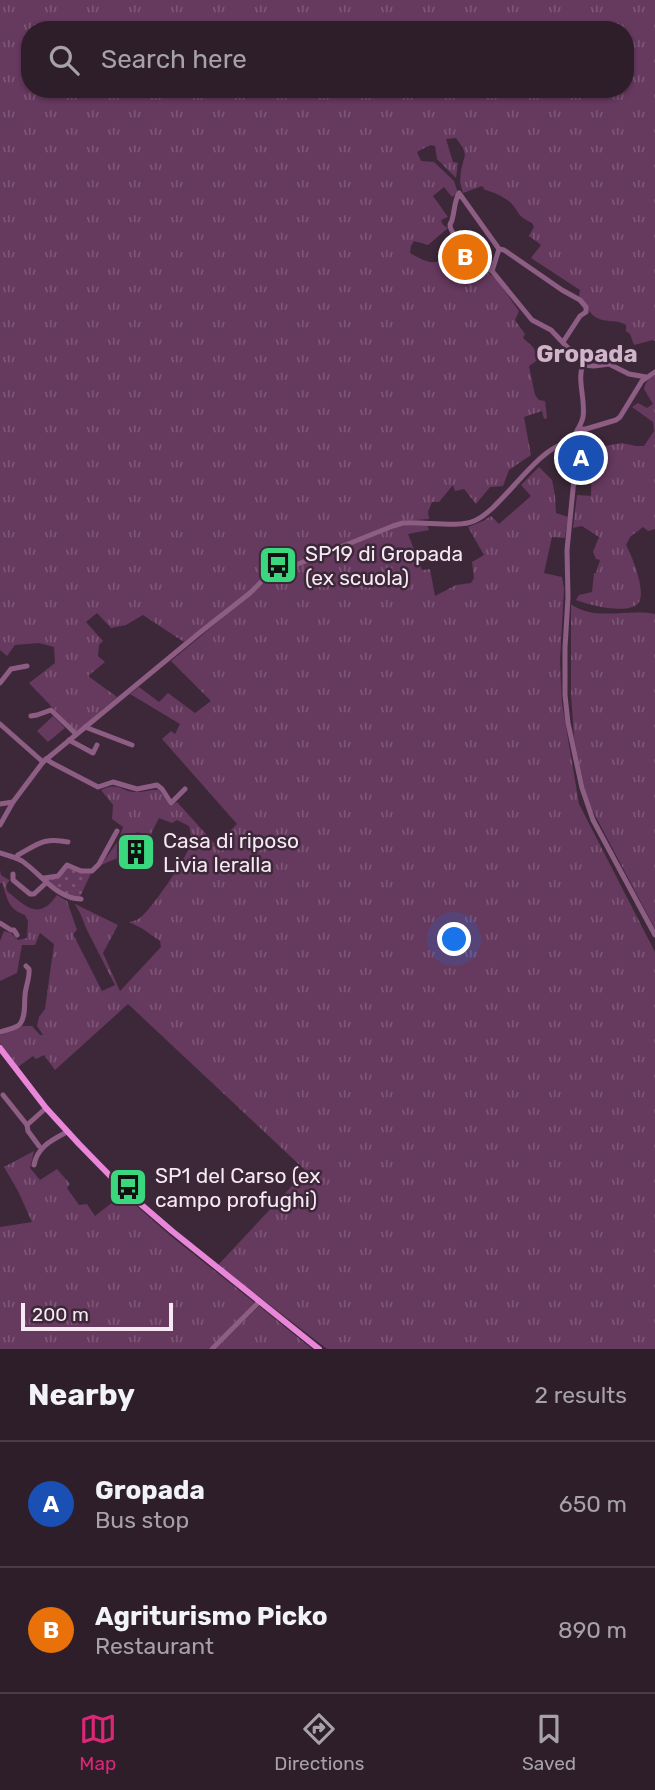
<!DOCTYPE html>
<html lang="en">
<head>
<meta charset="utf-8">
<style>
	body { margin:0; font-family:Rubik,sans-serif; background:#392b36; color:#f1f3f6 }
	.scale { position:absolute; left:21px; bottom:18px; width:152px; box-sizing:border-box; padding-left:7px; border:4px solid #f7e9f4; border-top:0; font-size:19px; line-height:24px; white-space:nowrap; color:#f7e9f4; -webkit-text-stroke:5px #3c2838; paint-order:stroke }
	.you { position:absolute; left:455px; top:940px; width:24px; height:24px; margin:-18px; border:5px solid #fff; border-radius:50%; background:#1a73e8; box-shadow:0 0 0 10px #1a73e833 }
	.badge { display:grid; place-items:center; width:46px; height:46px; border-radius:50%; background:#db2777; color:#fff; font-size:23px; font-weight:700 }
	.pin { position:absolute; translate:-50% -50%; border:4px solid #fff; box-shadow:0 2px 7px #0006 }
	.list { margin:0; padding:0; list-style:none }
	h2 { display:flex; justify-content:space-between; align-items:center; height:91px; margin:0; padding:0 28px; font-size:30px }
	h2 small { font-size:23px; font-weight:400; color:#a7a2a8 }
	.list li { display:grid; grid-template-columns:46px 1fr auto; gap:21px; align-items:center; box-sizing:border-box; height:126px; padding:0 28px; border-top:2px solid #483c47 }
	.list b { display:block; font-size:26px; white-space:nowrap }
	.list p { margin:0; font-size:23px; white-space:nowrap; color:#a7a2a8 }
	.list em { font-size:23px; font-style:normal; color:#a7a2a8 }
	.icon { flex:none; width:38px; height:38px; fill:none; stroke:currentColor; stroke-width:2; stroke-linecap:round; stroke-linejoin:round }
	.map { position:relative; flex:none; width:655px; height:1349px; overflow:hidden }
	.search { position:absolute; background:#2d1e2a; box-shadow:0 2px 5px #0004; left:21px; right:21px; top:21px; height:77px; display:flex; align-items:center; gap:18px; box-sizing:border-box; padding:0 24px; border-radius:28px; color:#a7a2a8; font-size:26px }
	.sheet { height:343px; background:#2d1e2a }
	nav { display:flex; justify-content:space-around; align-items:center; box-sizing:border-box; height:98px; border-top:2px solid #483c47; background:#2d1e2a; font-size:19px; color:#a7a2a8 }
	nav a { display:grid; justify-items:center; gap:4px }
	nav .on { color:#db2777 }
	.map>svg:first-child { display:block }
	.grass { fill:url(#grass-tufts); fill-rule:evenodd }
	.park { fill:url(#park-dots) }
	.garden { fill:#66395e }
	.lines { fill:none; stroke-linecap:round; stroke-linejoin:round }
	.minor { stroke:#8d5d84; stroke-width:5 }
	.major { stroke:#ea86d9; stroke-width:6 }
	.labels { text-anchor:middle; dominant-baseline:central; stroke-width:5; stroke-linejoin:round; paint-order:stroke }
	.poi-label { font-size:21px; fill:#f7e9f4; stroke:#3c2838; text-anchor:start }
	.quarter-label { font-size:24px; font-weight:bold; fill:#d0b5ca; stroke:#3c2838 }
</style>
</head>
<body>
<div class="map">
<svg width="655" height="1349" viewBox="0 0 655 1349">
	<defs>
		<pattern id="grass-tufts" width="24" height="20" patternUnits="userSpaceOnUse" patternTransform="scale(1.75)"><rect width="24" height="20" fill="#66395e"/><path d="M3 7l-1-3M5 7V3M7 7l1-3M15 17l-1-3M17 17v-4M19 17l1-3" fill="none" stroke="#7d5676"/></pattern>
		<pattern id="park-dots" width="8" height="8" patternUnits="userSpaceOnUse" patternTransform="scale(1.75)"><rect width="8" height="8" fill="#66395e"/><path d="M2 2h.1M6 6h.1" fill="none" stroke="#7d5676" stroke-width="1.8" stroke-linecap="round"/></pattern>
	</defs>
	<rect width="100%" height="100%" fill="#3c2838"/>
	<!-- grass -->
	<g class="grass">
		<path d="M0,0H655V341L653,340L634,345L630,334L626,331V325C617,319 606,323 597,318C589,314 585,303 579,296L580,290L531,258L541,245L529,236L534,227L532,223C517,216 520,213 511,203C504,197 494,192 485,190L482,186L463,193L460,182L461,170L465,155L463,148L456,138L446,139L453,162L458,163L456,178L437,159L435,146L430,145L417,152L421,161L434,162L454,181L458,193L452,197L444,187L433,196L448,217L441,220L443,225L448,228L428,245L414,241L411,246L410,253C421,259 434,268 444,257L462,271L475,262L497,280L519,311L515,320L525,334L523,338L533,347L537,354L547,348L549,352L548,357L536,361L529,366L535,395L539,400L545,401L547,418L544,419L542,411L524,417L531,455L509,470L503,486L490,487L476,504L464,489L455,491L453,485L439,502H432L428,512L429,519L402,521L295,563L269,565C263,588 204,626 184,642L143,615L126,625L111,628L97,613L86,622L103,641L99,645L98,656L105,662L88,676L117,697L77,731L74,730L29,683L55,663L54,647L39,643L15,645L7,656L0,650ZM30,30H625V89H30Z"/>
		<path d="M655,376V529L648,531L643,527L630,537L626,545C632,556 646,590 639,602C630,616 589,605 576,600L579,595L592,592L594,573H596L600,560L596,559L593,552L599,537L582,526L573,528L577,495L591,496L592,462L598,447L622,443L636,446H644L654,431L653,422L632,407L638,403L647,408L653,404L644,389C645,383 649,378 655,376Z"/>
		<path d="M539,467L552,480L555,495L556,513L568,517L565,538L552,537L544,573L562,577L564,589L560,661L562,703L579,804L655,952V1349H327L218,1265L306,1171L128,1004L55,1070L44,1055L36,1059L33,1056L18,1067L0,1043V1035L23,1026H32L40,1035H43L37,1026L39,1017L45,1009L54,944L40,933L35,945H22L17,973L0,981V941L4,931L11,933L18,940L27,938L28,921L25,915C8,909 8,900 2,883H0V870L1,875L9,880L6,886L7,891C26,907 39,921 57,895L67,901L77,930L73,934L102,991L115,985L86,928L81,915L75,904L118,925L103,953L120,991L161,947L160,941L143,929L129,922C134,921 135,921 140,918C151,910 188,856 191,843C192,838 190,830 189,826L177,820L172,823L159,818L150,836L137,832L127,854L101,865L118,841L123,827L112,819L113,805L101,790C119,781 122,792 135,792C143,793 150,789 159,790L170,806L177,802L216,845L237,824L162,739L171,731L175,734L180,724L130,694L139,687L159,702L168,693L195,713L211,701L171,661L275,574L394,528L410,524L427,525L429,530L408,534L422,570L430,569L435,596L456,585L471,583L474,578L472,562L484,555L468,527L483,521L491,516L499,524L531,496L521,485Z"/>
		<path d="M571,604C595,622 629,608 655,614V929L587,800L574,738L571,694Z"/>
		<polygon points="34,1151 30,1168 40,1180 57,1169 70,1184 67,1188 79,1205 87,1204 95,1216 123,1194 172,1237 255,1303 209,1349 0,1349 0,1227 32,1222 18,1191 4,1167"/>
		<polygon points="259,1306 312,1349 215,1349"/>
	</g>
	<!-- park -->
	<polygon class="park" points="67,865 92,871 79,899 58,891 46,877 54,877"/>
	<!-- garden -->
	<polygon class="garden" points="53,716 65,728 48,742 37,731"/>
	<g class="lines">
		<!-- minor -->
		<g class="minor">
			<polyline points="492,271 499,249"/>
			<path d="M563,342L580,316L586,312V307L580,300L562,290L504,250L499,249L459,193C454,202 455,210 452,220C452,222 450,223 450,225C450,235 483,267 492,271L532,320L551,330L568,348L583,356L585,360C575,378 586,397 583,417C581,427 574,434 570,443"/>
			<polyline points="582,365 594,366 609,364 629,374 646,377"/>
			<polyline points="578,429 586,429 616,420 620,417 642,381 655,372"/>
			<polyline points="570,443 574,448 575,469 567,550 568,597 565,648 565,695 568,723 582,788 593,820 655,935"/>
			<polyline points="0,683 11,669 27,666"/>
			<polyline points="31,716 37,715 51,710 76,734"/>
			<polyline points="0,724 43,762"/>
			<polyline points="85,727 132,745"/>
			<polyline points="69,740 93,753 97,745"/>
			<polyline points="46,759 52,763 98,787 113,782 137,789 157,785 162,789 171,803 185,789"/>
			<polyline points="0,804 13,802"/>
			<path d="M0,825L13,802L43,762L198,634L250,593L270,573L275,570L298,564L393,526L403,523C422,521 459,528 474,521C502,510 539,443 570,443"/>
			<path d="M0,853L16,858L22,861C41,874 57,899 81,899"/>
			<path d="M16,858L18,855C38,844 44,837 68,842"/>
			<polyline points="13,874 13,880 30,894 34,894 47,882"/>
			<polyline points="44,878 58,876 67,865 81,871 92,871 99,864 117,831"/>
			<polyline points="0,923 11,930 14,930 17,935"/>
			<path d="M0,1032C6,1030 17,1028 20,1024C26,1016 24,1004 25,996C25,987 30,979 29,969L26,966"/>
			<polyline points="3,1095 27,1125 28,1131 39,1146"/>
			<polyline points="27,1125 46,1108"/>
			<path d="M34,1165C37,1147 52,1140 67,1132"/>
			<polyline points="212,1349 259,1302"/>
		</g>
		<!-- major -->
		<polyline class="major" points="0,1048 46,1108 79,1144 122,1188 172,1231 319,1349"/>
	</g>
	<!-- icons -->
	<defs>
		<g id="bus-square" transform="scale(2.0125)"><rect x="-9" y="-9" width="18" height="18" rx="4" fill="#3ad77f" stroke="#3c2838"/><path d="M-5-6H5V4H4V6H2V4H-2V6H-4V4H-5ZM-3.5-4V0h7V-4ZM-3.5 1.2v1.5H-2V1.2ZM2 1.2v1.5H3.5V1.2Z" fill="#111"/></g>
		<g id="building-square" transform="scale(2.0125)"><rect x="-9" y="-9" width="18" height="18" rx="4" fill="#3ad77f" stroke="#3c2838"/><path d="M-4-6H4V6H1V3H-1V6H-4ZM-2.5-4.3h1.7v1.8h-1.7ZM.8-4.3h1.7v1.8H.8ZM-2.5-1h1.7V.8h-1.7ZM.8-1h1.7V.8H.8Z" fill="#111"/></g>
	</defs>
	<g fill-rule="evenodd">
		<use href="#bus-square" x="278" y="565"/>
		<use href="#building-square" x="136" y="852"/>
		<use href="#bus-square" x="128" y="1187"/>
	</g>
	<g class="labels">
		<!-- poi labels -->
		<g class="poi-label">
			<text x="305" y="553">SP19 di Gropada<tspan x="305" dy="24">(ex scuola)</tspan></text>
			<text x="163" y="840">Casa di riposo<tspan x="163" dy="24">Livia Ieralla</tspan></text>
			<text x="155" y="1175">SP1 del Carso (ex<tspan x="155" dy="24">campo profughi)</tspan></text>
		</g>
		<!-- quarter labels -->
		<g class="quarter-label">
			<text x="587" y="354">Gropada</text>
		</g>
	</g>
</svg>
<div class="scale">200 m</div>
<div class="you"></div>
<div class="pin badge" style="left:581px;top:458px;background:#1a4fb4">A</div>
<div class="pin badge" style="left:465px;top:257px;background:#e8710a">B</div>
<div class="search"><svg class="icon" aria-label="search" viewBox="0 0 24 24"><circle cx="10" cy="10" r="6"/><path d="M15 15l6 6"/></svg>Search here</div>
</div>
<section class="sheet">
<h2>Nearby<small>2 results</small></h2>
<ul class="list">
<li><span class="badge" style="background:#1a4fb4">A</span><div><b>Gropada</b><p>Bus stop</p></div><em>650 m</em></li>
<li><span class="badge" style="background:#e8710a">B</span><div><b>Agriturismo Picko</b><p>Restaurant</p></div><em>890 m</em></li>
</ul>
</section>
<nav>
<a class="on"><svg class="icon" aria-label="map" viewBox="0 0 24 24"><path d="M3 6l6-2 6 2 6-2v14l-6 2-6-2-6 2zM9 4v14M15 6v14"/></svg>Map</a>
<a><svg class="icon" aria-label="directions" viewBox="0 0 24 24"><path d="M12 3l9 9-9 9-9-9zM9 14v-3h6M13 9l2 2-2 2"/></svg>Directions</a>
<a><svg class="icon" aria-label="saved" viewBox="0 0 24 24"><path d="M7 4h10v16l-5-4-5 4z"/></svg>Saved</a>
</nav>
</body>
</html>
